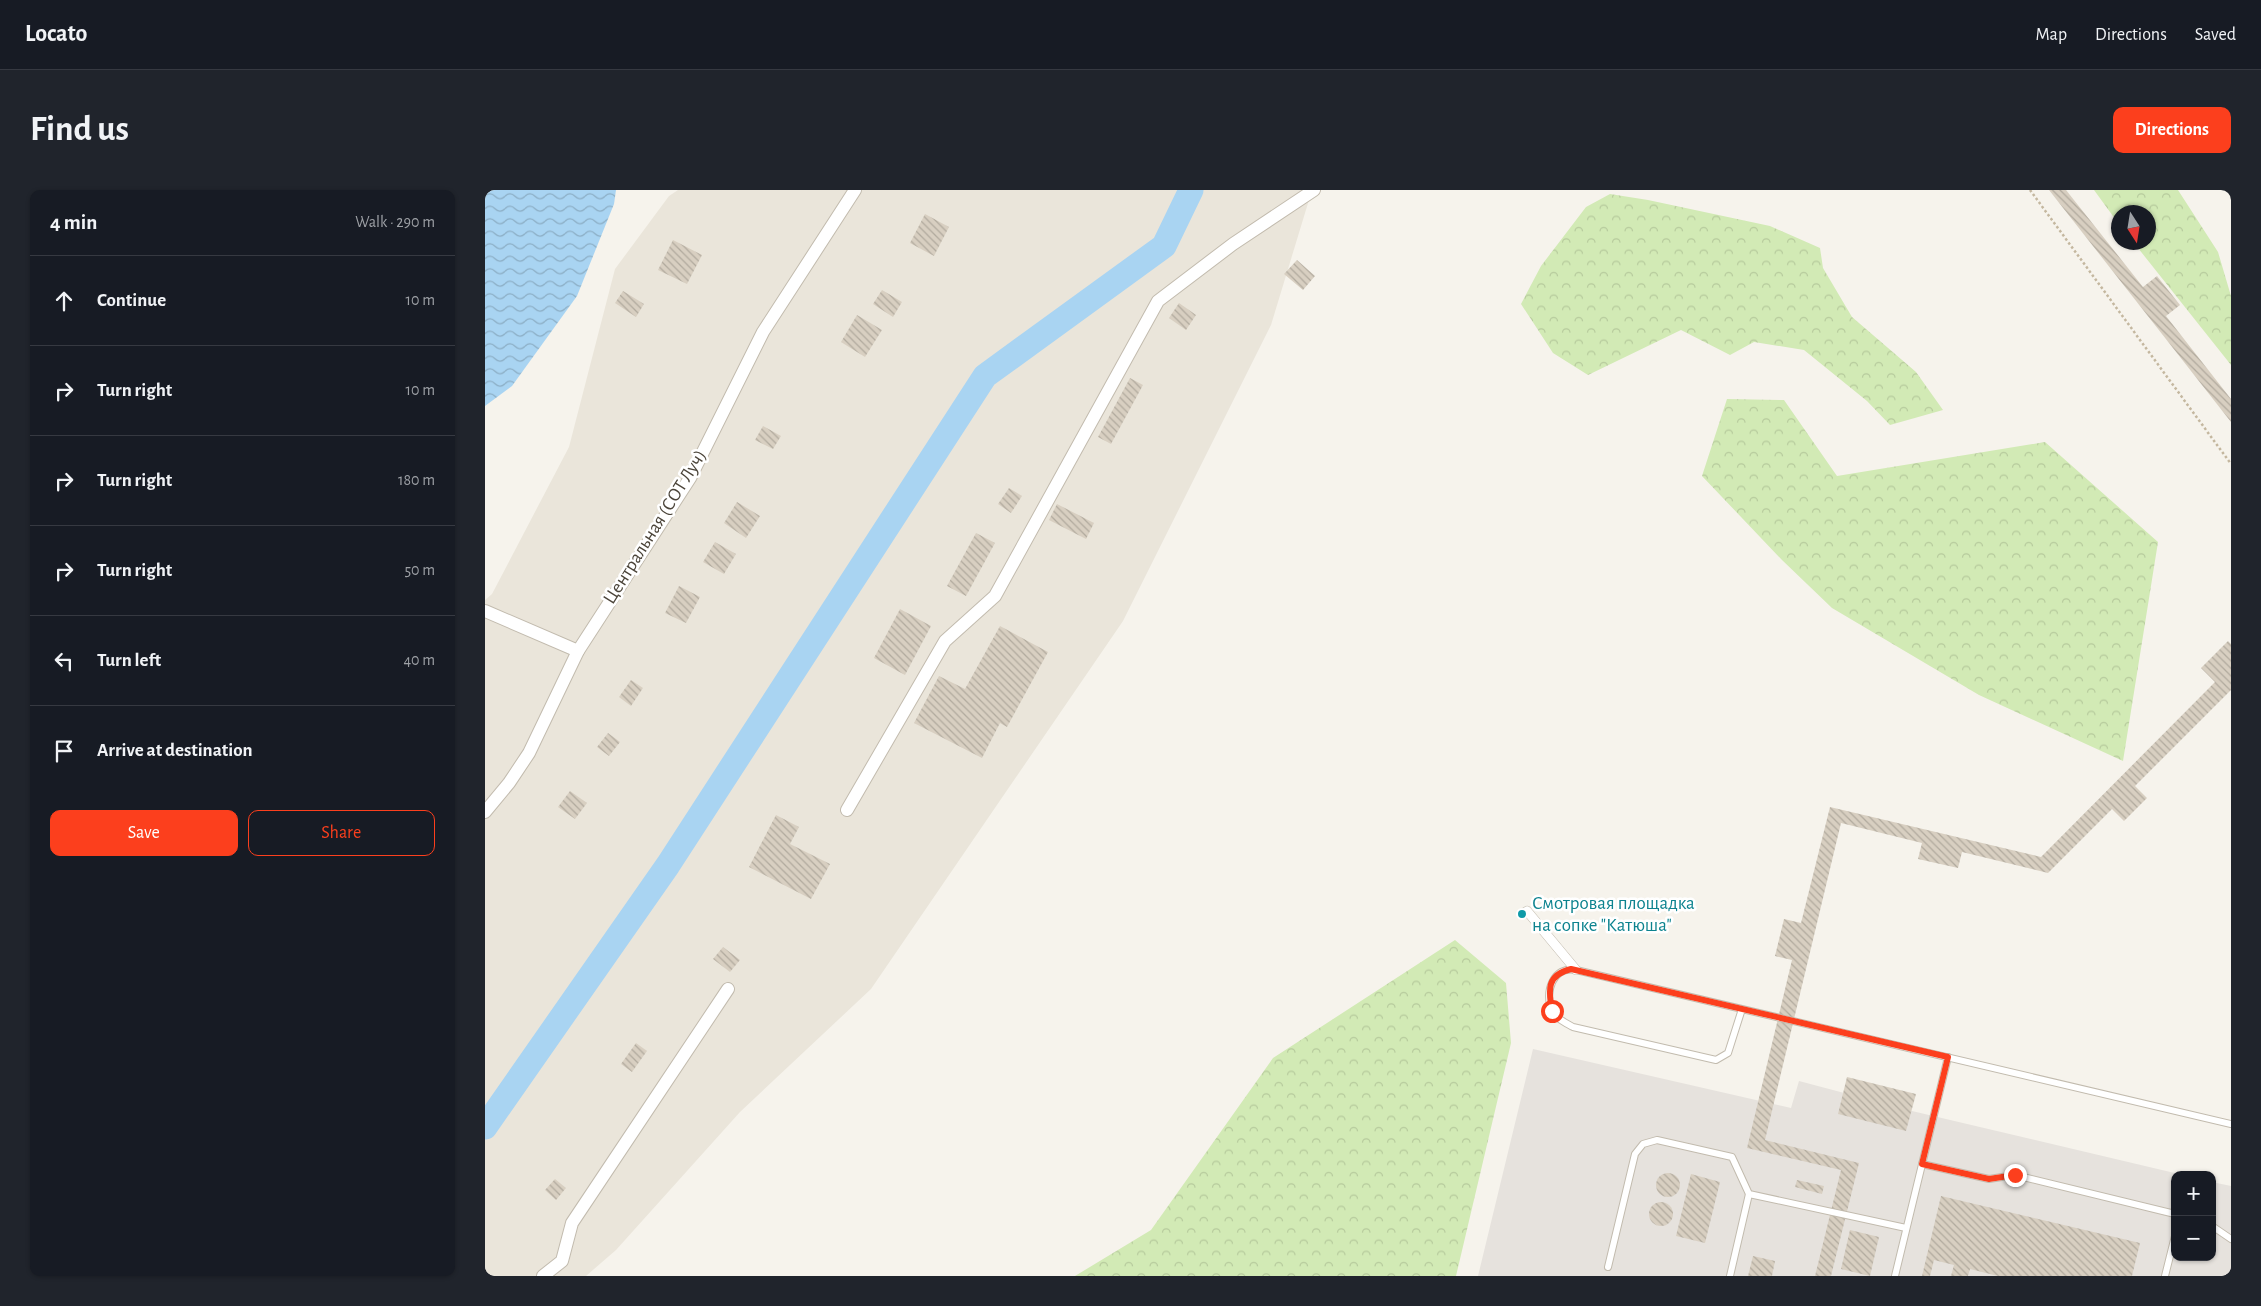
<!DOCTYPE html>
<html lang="en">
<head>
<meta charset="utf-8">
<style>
	body { margin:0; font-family:"Alegreya Sans",sans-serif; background:#20242c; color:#f1f3f6 }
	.controls { position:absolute; right:15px; bottom:15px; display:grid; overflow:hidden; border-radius:10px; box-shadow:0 1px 4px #0004 }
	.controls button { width:45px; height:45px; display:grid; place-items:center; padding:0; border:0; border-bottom:1px solid #363941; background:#171b24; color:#f1f3f6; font:25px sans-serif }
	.compass { position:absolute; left:1626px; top:15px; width:45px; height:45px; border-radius:50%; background:#171b24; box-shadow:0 1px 4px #0004; rotate:168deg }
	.stop { position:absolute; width:15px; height:15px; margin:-11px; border:4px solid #fc3f1d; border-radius:50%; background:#fff }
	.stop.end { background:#fc3f1d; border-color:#fff; box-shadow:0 1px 5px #0008 }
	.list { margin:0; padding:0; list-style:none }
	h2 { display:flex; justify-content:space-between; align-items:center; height:65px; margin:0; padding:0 20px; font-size:21px }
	h2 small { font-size:16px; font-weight:400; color:#9ea1a6 }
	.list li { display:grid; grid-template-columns:32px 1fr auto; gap:15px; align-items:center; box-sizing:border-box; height:90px; padding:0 20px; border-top:1px solid #363941 }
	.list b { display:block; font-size:19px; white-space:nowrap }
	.list em { font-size:16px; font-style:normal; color:#9ea1a6 }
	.actions { display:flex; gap:10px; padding:15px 20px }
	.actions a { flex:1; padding:11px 0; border:1px solid #fc3f1d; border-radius:10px; text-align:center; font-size:18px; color:#fc3f1d }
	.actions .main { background:#fc3f1d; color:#fff }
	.icon { flex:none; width:28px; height:28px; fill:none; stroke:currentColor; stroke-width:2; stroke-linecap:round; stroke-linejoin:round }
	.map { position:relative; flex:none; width:1746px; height:1086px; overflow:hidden; border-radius:10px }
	header { display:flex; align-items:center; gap:30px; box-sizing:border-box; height:70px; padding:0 25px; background:#171b24; border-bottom:1px solid #363941 }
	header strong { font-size:24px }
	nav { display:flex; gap:28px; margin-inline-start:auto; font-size:18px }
	.intro { display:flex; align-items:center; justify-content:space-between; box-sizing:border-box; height:120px; padding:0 30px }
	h1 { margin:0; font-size:35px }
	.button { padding:12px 22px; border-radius:10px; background:#fc3f1d; color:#fff; font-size:18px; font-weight:700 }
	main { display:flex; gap:30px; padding:0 30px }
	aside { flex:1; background:#171b24; border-radius:10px; box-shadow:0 1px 4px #0004 }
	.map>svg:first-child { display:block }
	.residential { fill:#eae5da }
	.industrial { fill:#e6e2dd }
	.forest { fill:url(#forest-crowns) }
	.water { fill:url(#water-waves) }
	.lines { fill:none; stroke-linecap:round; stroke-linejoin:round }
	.river { stroke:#a9d4f2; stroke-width:25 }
	.building { fill:url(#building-back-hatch) }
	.service-casing { stroke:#c2bbae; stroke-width:8 }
	.pedestrian-casing { stroke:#c2bbae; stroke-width:10 }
	.minor-casing { stroke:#c2bbae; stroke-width:14 }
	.path { stroke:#c4b79f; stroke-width:2.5; stroke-dasharray:2.5 2.5; stroke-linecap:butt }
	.service { stroke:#fff; stroke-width:6 }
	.pedestrian { stroke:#fff; stroke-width:9 }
	.minor { stroke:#fff; stroke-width:12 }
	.route { stroke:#fc3f1d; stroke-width:6 }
	.culture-dot { fill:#0f9aa8; stroke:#fff; stroke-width:2 }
	.labels { text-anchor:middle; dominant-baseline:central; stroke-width:5; stroke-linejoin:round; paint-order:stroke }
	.street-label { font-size:19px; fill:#4b4439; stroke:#fff }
	.culture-label { font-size:19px; fill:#0d838f; stroke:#fff; text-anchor:start }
</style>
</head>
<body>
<header>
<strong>Locato</strong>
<nav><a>Map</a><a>Directions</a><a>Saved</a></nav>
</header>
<div class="intro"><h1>Find us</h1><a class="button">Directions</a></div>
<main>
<aside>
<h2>4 min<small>Walk · 290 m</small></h2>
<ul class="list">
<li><svg class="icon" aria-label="ahead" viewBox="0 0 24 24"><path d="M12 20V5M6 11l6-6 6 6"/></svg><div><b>Continue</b></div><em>10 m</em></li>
<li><svg class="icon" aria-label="right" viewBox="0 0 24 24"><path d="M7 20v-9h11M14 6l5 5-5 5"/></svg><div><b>Turn right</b></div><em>10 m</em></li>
<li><svg class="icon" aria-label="right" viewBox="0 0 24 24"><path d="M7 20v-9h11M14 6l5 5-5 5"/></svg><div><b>Turn right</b></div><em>180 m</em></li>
<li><svg class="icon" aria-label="right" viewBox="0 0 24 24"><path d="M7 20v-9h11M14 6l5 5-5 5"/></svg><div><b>Turn right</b></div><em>50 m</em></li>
<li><svg class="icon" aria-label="left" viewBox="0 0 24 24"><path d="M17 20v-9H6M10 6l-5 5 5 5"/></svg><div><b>Turn left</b></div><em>40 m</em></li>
<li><svg class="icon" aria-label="arrive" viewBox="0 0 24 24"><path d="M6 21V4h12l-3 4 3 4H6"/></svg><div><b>Arrive at destination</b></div></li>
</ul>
<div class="actions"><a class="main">Save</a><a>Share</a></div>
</aside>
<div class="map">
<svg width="1746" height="1086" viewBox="0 0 1746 1086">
	<defs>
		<pattern id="forest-crowns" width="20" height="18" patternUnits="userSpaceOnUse" patternTransform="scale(1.25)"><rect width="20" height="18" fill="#d2eab5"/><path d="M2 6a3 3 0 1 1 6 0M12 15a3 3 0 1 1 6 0" fill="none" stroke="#b6ca9c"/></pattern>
		<pattern id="water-waves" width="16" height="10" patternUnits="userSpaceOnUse" patternTransform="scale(1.25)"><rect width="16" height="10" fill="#a9d4f2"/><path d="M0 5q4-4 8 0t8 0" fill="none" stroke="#8caec5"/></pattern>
		<pattern id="building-back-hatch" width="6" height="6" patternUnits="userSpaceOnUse" patternTransform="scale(1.25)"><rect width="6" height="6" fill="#d8cfc1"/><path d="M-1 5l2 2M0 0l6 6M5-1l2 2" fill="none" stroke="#b1aa9e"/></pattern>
	</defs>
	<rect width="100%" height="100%" fill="#f6f3ec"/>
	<!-- residential -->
	<polygon class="residential" points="193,0 827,0 786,135 638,431 386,799 255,922 131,1060 101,1086 0,1086 0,410 7,404 84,257 130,79 184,6"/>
	<!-- industrial -->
	<polygon class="industrial" points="1048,859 1306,918 1314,891 1427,921 1698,985 1690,985 1690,1067 1727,1067 1727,992 1746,996 1746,1086 993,1086"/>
	<!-- forest -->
	<g class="forest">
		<polygon points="1609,0 1693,0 1733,62 1746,106 1746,175 1649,53 1664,52 1664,22 1634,22 1633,33"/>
		<polygon points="1125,4 1163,10 1285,36 1335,58 1338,78 1367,127 1431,182 1458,220 1405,235 1382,211 1319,160 1269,152 1245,165 1196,140 1103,185 1068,163 1036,114 1056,76 1101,17"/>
		<polygon points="1242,209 1299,210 1352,286 1560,252 1673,352 1638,571 1494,505 1347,418 1297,370 1217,286"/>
		<polygon points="970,750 1021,793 1026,853 971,1086 590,1086 666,1040 788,868"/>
	</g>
	<!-- water -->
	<polygon class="water" points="0,0 131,0 129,14 92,106 27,196 0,216"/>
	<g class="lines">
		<!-- river -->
		<polyline class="river" points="0,937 183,675 500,186 679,56 706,0"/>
	</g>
	<!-- building -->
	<g class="building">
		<polygon points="1564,0 1581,0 1658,97 1672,86 1695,115 1681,126 1746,209 1746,232"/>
		<polygon points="440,24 464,37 449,66 425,53"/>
		<polygon points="188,50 217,65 202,94 173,80"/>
		<polygon points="812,70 830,86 818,100 799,84"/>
		<polygon points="397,100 417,112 408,127 388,114"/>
		<polygon points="138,101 159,114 151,127 130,113"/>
		<polygon points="694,113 711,125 701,140 684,128"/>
		<polygon points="372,125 397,140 380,167 356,152"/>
		<polygon points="645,188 658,195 626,254 613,247"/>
		<polygon points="278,236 296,246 288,259 270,250"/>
		<polygon points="524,298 537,306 526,323 513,314"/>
		<polygon points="252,312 275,326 261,348 239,333"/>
		<polygon points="572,314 609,333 601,349 564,330"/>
		<polygon points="491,343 510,353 481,406 462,396"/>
		<polygon points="230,352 251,364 239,384 218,372"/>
		<polygon points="194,396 215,407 201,433 180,423"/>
		<polygon points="415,419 446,436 420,485 389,468"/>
		<polygon points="515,436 563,462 522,537 515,533 497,568 429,533 454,486 480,499"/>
		<polygon points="1743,451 1746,454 1746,500 1650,596 1662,608 1639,631 1627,619 1563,683 1477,662 1473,678 1433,669 1437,653 1356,633 1280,950 1374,973 1346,1086 1330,1086 1356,980 1262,958 1307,770 1290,766 1299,729 1316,733 1345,617 1556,667 1730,492 1716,478"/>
		<polygon points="146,490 158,498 146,516 134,507"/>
		<polygon points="123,543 135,552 124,566 112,557"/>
		<polygon points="85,601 102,613 90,629 73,617"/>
		<polygon points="291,625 314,637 305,654 345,674 326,709 264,677"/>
		<polygon points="238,757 255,770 245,782 228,769"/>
		<polygon points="151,853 162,861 147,882 136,874"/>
		<polygon points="1362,887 1431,904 1421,941 1353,924"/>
		<circle cx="1183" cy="995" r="12"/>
		<polygon points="1206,984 1235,992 1220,1053 1191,1046"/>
		<polygon points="70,989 81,998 71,1010 60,1000"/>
		<polygon points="1312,990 1339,996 1337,1004 1310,997"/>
		<polygon points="1456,1006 1655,1053 1647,1086 1513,1086 1485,1079 1483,1086 1466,1086 1469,1075 1449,1070 1445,1086 1437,1086"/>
		<circle cx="1176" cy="1024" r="12"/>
		<polygon points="1365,1040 1394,1047 1385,1086 1356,1079"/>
		<polygon points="1268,1066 1290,1071 1287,1086 1263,1086"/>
	</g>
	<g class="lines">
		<!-- service casing -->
		<g class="service-casing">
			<g id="service">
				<path d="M1257,819L1243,863L1231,870L1088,837C1081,833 1071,829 1067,820C1059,803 1068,775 1091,780L1746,934"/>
				<polyline points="1437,974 1504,989 1530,985 1690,1024"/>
				<polyline points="1727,1036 1746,1049"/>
				<polyline points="1123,1077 1150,964 1158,954 1172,950 1247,967 1264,1004 1421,1038"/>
				<polyline points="1245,1086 1264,1004"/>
				<polyline points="1410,1086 1463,867"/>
				<polyline points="1680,1086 1690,1046"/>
			</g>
		</g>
		<!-- pedestrian casing -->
		<g class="pedestrian-casing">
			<polyline id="pedestrian" points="1037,724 1042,721 1091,780"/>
		</g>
		<!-- minor casing -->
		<g class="minor-casing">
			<g id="minor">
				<polyline points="0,421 93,461"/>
				<polyline points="362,620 460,451 510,406 673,111 748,54 829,0"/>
				<polyline points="0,622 24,593 44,563 93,461 205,288 278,142 370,0"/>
				<polyline points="58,1086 77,1071 87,1033 243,799"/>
			</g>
		</g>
		<!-- path -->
		<polyline class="path" points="1545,0 1746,274"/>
		<!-- service -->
		<use href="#service" class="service"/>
		<!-- pedestrian -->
		<use href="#pedestrian" class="pedestrian"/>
		<!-- minor -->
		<use href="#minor" class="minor"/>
	</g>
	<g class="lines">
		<!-- route -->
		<path class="route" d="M1067,821C1063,799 1062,785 1086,779L1463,867L1437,974L1504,989L1530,985"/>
	</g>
	<!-- markers -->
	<circle class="culture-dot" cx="1037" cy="724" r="5"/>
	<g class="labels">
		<!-- street labels -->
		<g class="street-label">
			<text transform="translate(170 337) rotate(-58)">Центральная (СОТ Луч)</text>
		</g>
		<!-- culture labels -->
		<g class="culture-label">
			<text x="1047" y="713">Смотровая площадка<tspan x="1047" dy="22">на сопке "Катюша"</tspan></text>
		</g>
	</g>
</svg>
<div class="controls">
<button>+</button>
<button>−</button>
</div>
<svg class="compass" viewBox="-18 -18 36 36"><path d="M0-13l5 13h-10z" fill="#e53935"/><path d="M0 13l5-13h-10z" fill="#9ea1a6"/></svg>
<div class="stop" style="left:1067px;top:821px"></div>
<div class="stop end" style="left:1530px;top:985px"></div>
</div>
</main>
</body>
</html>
